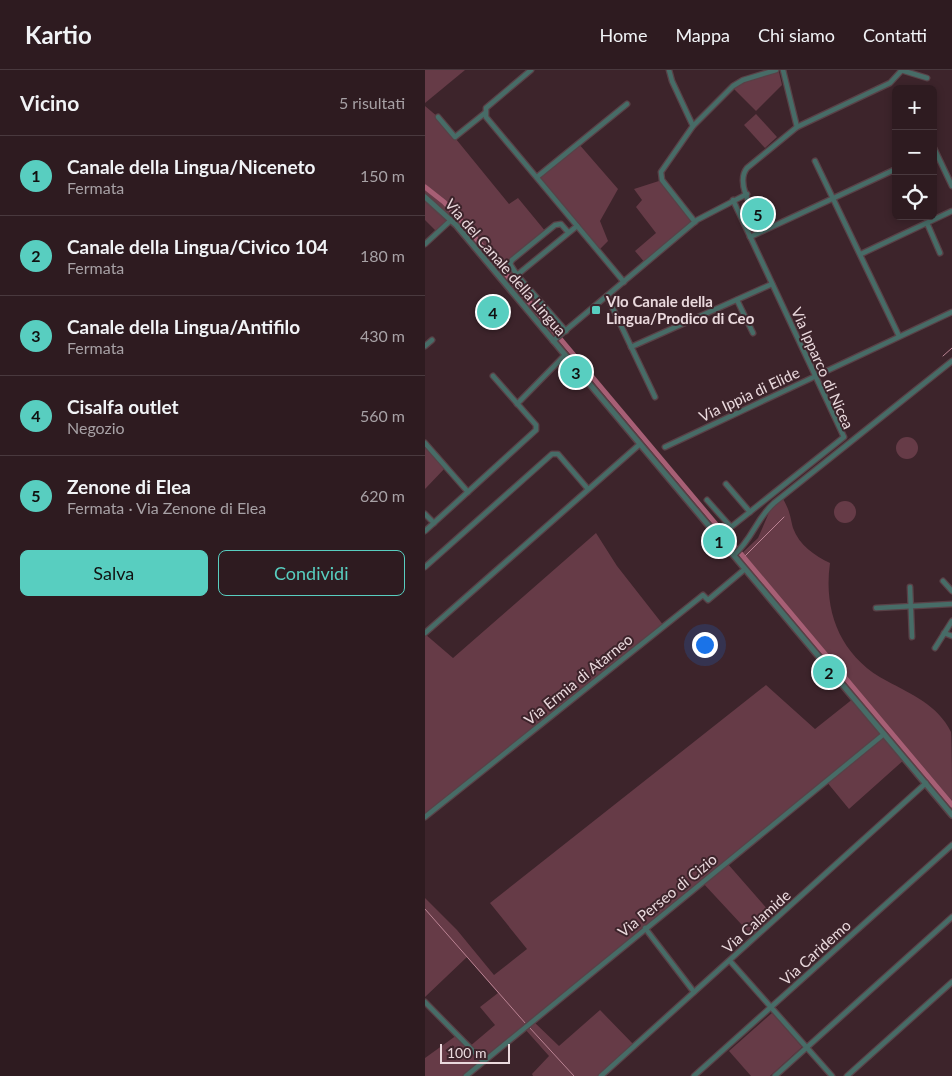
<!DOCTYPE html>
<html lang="it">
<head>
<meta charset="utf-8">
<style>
	body { margin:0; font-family:Lato,sans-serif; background:#3a282d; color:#f1f3f6 }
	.controls { position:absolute; right:15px; top:15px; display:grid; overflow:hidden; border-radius:8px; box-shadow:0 2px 8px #0003 }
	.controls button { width:45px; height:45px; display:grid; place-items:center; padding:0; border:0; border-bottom:1px solid #49393e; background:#2e1b20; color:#f1f3f6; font:25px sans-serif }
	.scale { position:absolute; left:15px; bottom:12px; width:70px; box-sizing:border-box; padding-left:5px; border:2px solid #ead9dd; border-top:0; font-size:14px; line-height:18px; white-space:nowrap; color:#ead9dd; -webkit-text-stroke:4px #3d242b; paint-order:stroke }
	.you { position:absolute; left:279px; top:574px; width:18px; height:18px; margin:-12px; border:4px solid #fff; border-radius:50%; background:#1a73e8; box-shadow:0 0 0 8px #1a73e833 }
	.badge { display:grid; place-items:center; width:32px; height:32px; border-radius:50%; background:#58cec0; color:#111; font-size:16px; font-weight:700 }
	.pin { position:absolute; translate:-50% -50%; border:2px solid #fff; box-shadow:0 1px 5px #0006 }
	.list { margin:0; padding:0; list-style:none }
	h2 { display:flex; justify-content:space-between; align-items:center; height:65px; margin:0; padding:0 20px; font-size:21px }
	h2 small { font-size:16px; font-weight:400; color:#a7a1a5 }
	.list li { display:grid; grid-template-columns:32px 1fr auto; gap:15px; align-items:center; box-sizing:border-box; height:80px; padding:0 20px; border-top:1px solid #49393e }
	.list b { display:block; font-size:19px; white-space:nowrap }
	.list p { margin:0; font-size:16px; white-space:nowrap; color:#a7a1a5 }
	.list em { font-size:16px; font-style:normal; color:#a7a1a5 }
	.actions { display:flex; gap:10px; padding:15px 20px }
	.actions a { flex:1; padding:11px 0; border:1px solid #58cec0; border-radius:8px; text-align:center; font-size:18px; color:#58cec0 }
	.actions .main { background:#58cec0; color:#111 }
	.icon { flex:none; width:28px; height:28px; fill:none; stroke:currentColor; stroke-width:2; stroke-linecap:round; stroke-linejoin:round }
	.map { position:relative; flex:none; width:527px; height:1006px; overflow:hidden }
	header { display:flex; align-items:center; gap:30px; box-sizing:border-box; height:70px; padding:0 25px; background:#2e1b20; border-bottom:1px solid #49393e }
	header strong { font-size:24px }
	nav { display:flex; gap:28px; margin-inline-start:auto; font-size:18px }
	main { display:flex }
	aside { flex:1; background:#2e1b20 }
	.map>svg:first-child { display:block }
	.green { fill:#663b47 }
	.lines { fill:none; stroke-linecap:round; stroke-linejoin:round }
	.stream { stroke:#bb8494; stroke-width:1 }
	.canal { stroke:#a75f75; stroke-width:5 }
	.minor-casing { stroke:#594147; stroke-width:7 }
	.tertiary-casing { stroke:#594147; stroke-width:8 }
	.minor { stroke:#476c67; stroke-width:4.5 }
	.tertiary { stroke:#476c67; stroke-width:5 }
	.poi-dot { fill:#58cec0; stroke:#3d242b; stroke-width:2 }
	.labels { text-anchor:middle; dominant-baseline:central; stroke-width:4; stroke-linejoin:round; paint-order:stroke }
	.street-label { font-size:15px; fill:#ead9dd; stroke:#3d242b }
	.poi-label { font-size:15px; font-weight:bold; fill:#ead9dd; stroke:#3d242b; text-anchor:start }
</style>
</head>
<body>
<header>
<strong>Kartio</strong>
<nav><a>Home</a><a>Mappa</a><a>Chi siamo</a><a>Contatti</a></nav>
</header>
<main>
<aside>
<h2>Vicino<small>5 risultati</small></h2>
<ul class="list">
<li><span class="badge">1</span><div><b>Canale della Lingua/Niceneto</b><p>Fermata</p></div><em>150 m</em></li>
<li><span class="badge">2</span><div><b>Canale della Lingua/Civico 104</b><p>Fermata</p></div><em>180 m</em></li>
<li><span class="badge">3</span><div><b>Canale della Lingua/Antifilo</b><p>Fermata</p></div><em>430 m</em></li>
<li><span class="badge">4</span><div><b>Cisalfa outlet</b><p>Negozio</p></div><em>560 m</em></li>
<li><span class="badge">5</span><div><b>Zenone di Elea</b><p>Fermata · Via Zenone di Elea</p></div><em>620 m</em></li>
</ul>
<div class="actions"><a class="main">Salva</a><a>Condividi</a></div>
</aside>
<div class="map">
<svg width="527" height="1006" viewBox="0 0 527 1006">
	<rect width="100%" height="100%" fill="#3d242b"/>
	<!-- green -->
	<g class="green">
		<polygon points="0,0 40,0 0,33"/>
		<polygon points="354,2 357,15 331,41 308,18 333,6"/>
		<polygon points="0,36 13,47 84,134 93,128 121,162 85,196 141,261 128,271 27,151 13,163 0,150"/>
		<polygon points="331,44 352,67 340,78 319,55"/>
		<polygon points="153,73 193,119 175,151 183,171 173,181 112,107"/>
		<polygon points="237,110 270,152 221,194 210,181 231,163 211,137 217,130 209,119"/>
		<polygon points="318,132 323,133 334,156 331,161 327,159 316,136"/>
		<circle cx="482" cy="378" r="11"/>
		<polygon points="0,373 21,397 0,419"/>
		<path d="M358,429C365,441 365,446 368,458C374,475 390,486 405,493C398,542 416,587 462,611C486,624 513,635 526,662C527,673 527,726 527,742L315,489V485L333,468L346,438Z"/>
		<circle cx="420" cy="442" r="11"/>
		<polygon points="171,463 192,496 239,556 0,747 0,564 28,588"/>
		<polygon points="341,615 390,659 429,628 480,689 424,739 401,711 302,793 351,849 330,869 277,812 108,951 134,976 175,940 210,976 176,1006 108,1006 107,1004 124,986 99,958 41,1006 0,1006 0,988 32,965 44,977 70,955 55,937 73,923 42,887 0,927 0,828 32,860 69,905 102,879 65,833"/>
		<polygon points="347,943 377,977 345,1006 326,1006 304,981"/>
	</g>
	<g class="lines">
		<!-- stream -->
		<g class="stream">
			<polyline points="518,286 527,278"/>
			<polyline points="318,488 359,447"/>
			<polyline points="0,839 101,954"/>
			<polyline points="104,957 149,1006"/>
		</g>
		<!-- canal -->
		<polyline class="canal" points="0,117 19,132 32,146 527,735"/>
		<!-- minor casing -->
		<g class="minor-casing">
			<g id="minor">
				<polyline points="106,0 61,38 61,47 199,212"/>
				<polyline points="244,0 247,11 268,56"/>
				<polyline points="358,0 372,57"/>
				<polyline points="476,0 502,8"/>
				<polyline points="13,47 30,67 60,43"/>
				<polyline points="508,76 527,116"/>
				<polyline points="390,91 474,266"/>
				<polyline points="112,107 202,34"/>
				<polyline points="270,152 237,110 236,102 268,56 308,16 318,10 351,0"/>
				<polyline points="502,153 515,183"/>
				<path d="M338,160C331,145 309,114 322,98L372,57L465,13L477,0"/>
				<polyline points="143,162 136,154 130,155 87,190 85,194 92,205 152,156"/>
				<polyline points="325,167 471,99"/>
				<polyline points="0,174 26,150"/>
				<polyline points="436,184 527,141"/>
				<polyline points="92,205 141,261"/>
				<polyline points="182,226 230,327"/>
				<polyline points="312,230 328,263"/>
				<polyline points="128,271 272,150 322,124"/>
				<polyline points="0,276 7,270"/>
				<polyline points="206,277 347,214"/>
				<polyline points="92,334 140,285"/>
				<polyline points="0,373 43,422"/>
				<polyline points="240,377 527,242"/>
				<polyline points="301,414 325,442"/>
				<polyline points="282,430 306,457 419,367 308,130"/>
				<polyline points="0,444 9,453"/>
				<polyline points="0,461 111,360 111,355 68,306"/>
				<path d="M309,485C328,468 331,449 349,433L527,291"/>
				<polyline points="0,497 127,384 133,384 163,419"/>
				<polyline points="518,511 527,521"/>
				<polyline points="485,517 487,567"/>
				<polyline points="451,538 527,534"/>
				<polyline points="0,563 215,374"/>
				<polyline points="519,563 527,566"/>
				<polyline points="510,578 527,551"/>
				<polyline points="0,747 278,525 283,530 320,499"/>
				<polyline points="220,858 269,922"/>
				<polyline points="305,891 407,1006"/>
				<polyline points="0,932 58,991"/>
				<polyline points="41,1006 459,664"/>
				<polyline points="176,1006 501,713"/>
				<polyline points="269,1006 527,775"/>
				<polyline points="350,1006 527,847"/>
				<polyline points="422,1006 527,912"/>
			</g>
		</g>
		<!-- tertiary casing -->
		<g class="tertiary-casing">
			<polyline id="tertiary" points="0,127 31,155 527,745"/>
		</g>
		<!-- minor -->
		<use href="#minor" class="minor"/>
		<!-- tertiary -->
		<use href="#tertiary" class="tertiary"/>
	</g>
	<!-- markers -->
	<rect class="poi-dot" x="166" y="235" width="10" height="10" rx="2.5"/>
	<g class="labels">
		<!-- street labels -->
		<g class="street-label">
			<text transform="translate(81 197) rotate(49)">Via del Canale della Lingua</text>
			<text transform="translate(398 298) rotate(66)">Via Ipparco di Nicea</text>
			<text transform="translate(324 324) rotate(-25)">Via Ippia di Elide</text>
			<text transform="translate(153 609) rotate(-39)">Via Ermia di Atarneo</text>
			<text transform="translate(242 825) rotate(-39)">Via Perseo di Cizio</text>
			<text transform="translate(331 851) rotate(-42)">Via Calamide</text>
			<text transform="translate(390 882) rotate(-42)">Via Caridemo</text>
		</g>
		<!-- poi labels -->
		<g class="poi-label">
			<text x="181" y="231">Vlo Canale della<tspan x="181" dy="17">Lingua/Prodico di Ceo</tspan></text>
		</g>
	</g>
</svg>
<div class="controls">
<button>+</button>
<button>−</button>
<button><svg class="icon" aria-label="locate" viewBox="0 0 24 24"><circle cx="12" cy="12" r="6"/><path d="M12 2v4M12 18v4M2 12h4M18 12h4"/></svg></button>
</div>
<div class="scale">100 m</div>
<div class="you"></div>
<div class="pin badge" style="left:294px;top:471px">1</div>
<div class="pin badge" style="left:404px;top:602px">2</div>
<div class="pin badge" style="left:151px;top:302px">3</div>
<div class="pin badge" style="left:68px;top:242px">4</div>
<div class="pin badge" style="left:333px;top:144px">5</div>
</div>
</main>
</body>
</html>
